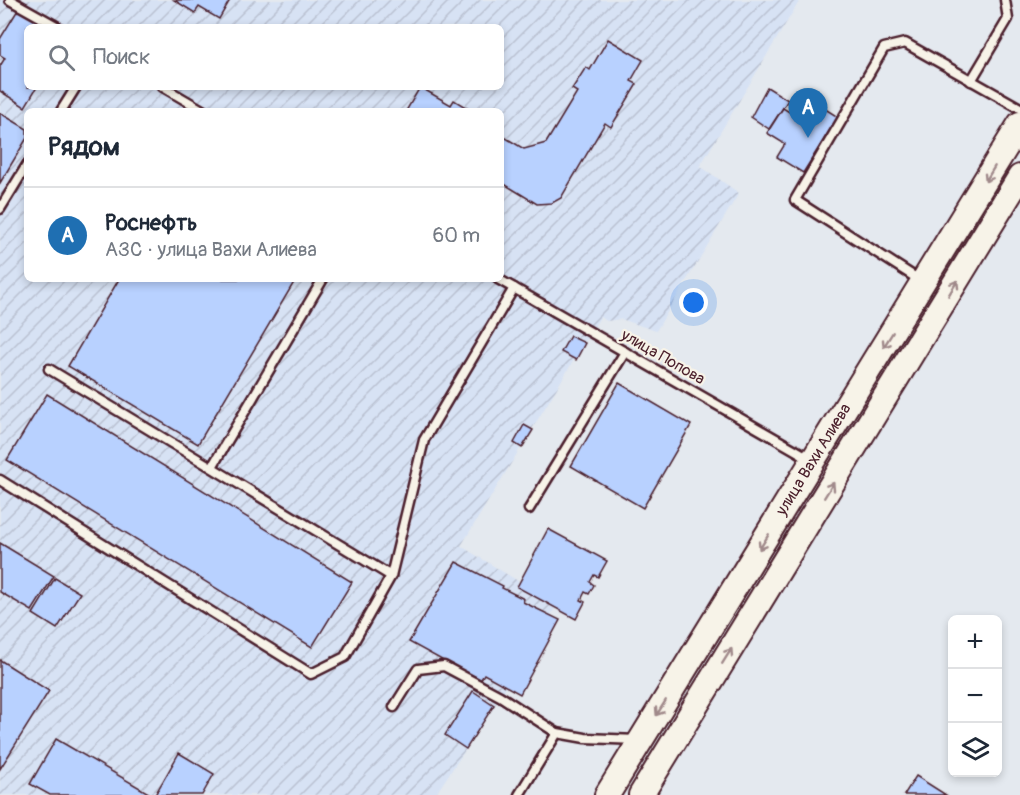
<!DOCTYPE html>
<html lang="ru">
<head>
<meta charset="utf-8">
<style>
	body { margin:0; font-family:Pangolin,sans-serif; background:#f6f6f7; color:#1f2937 }
	.controls { position:absolute; right:18px; bottom:18px; display:grid; overflow:hidden; border-radius:9px; box-shadow:0 3px 9px #0003 }
	.controls button { width:54px; height:54px; display:grid; place-items:center; padding:0; border:0; border-bottom:2px solid #e0e1e3; background:#fff; color:#1f2937; font:30px sans-serif }
	.you { position:absolute; left:694px; top:303px; width:21px; height:21px; margin:-15px; border:4px solid #fff; border-radius:50%; background:#1a73e8; box-shadow:0 0 0 9px #1a73e833 }
	.badge { display:grid; place-items:center; width:39px; height:39px; border-radius:50%; background:#1f6fb2; color:#fff; font-size:20px; font-weight:700 }
	.pin { position:absolute; translate:-50% -50px; filter:drop-shadow(0 2px 3px #0008) }
	.pin::after { content:''; position:absolute; top:32px; width:21px; height:18px; background:inherit; clip-path:polygon(0 0,100% 0,50% 100%) }
	.list { margin:0; padding:0; list-style:none }
	h2 { display:flex; justify-content:space-between; align-items:center; height:78px; margin:0; padding:0 24px; font-size:26px }
	h2 small { font-size:20px; font-weight:400; color:#747a83 }
	.list li { display:grid; grid-template-columns:39px 1fr auto; gap:18px; align-items:center; box-sizing:border-box; height:96px; padding:0 24px; border-top:2px solid #e0e1e3 }
	.list b { display:block; font-size:22px; white-space:nowrap }
	.list p { margin:0; font-size:20px; white-space:nowrap; color:#747a83 }
	.list em { font-size:20px; font-style:normal; color:#747a83 }
	.icon { flex:none; width:33px; height:33px; fill:none; stroke:currentColor; stroke-width:2; stroke-linecap:round; stroke-linejoin:round }
	.map { position:relative; flex:none; width:1020px; height:795px; overflow:hidden }
	.search { position:absolute; background:#fff; box-shadow:0 3px 9px #0003; left:24px; top:24px; width:480px; height:66px; display:flex; align-items:center; gap:15px; box-sizing:border-box; padding:0 21px; border-radius:9px; color:#747a83; font-size:22px }
	.panel { position:absolute; background:#fff; box-shadow:0 3px 9px #0003; left:24px; top:108px; width:480px; height:174px; border-radius:9px }
	.map>svg:first-child { display:block }
	.industrial { fill:url(#industrial-furrows); fill-rule:evenodd }
	.building { fill:#b8d1ff; stroke:#4a1f2b; stroke-width:1.5 }
	.lines { fill:none; stroke-linecap:round; stroke-linejoin:round }
	.service-casing { stroke:#4a1f2b; stroke-width:13 }
	.secondary-casing { stroke:#4a1f2b; stroke-width:28 }
	.service { stroke:#f7f3e8; stroke-width:8 }
	.secondary { stroke:#f7f3e8; stroke-width:24 }
	.oneway { stroke:#a0898a }
	.labels { text-anchor:middle; dominant-baseline:central; stroke-width:4.5; stroke-linejoin:round; paint-order:stroke }
	.street-label { font-size:16px; fill:#4a1f2b; stroke:#f7f3e8 }
</style>
</head>
<body>
<div class="map">
<svg width="1020" height="795" viewBox="0 0 1020 795">
	<defs>
		<pattern id="industrial-furrows" width="10" height="10" patternUnits="userSpaceOnUse" patternTransform="scale(1.5)"><rect width="10" height="10" fill="#d7e2f4"/><path d="M-1 1l2-2M0 10L10 0M9 11l2-2" fill="none" stroke="#bac1d1"/></pattern>
	</defs>
	<rect width="100%" height="100%" fill="#e4e9ef"/>
	<filter id="ink" filterUnits="userSpaceOnUse"><feTurbulence type="fractalNoise" baseFrequency=".0167" numOctaves="2"/><feDisplacementMap in="SourceGraphic" scale="12" xChannelSelector="R" yChannelSelector="G"/><feConvolveMatrix kernelMatrix="1 2 1 2 8 2 1 2 1" color-interpolation-filters="sRGB"/></filter>
	<g filter="url(#ink)">
		<!-- industrial -->
		<path class="industrial" d="M0,0H800L700,166L739,193L656,331L621,319L607,321L600,317L461,546L557,605L492,710L435,795H0ZM27,27H501V87H27ZM27,111H501V279H27Z"/>
		<!-- building -->
		<g class="building">
			<polygon points="174,0 230,0 219,19 199,7 195,13"/>
			<polygon points="19,8 49,27 27,27 27,87 37,87 25,107 0,91 0,66 5,58 0,55 0,39"/>
			<polygon points="608,39 643,60 631,81 637,84 611,127 605,123 561,198 552,203 537,204 501,182 501,135 524,149 546,143 577,92 572,89 586,67 590,70"/>
			<polygon points="420,87 451,105 454,100 472,111 406,111"/>
			<polygon points="767,87 788,100 769,129 751,117"/>
			<polygon points="811,100 838,117 803,173 777,157 785,144 767,133 783,108 799,118"/>
			<polygon points="0,113 27,129 27,138 0,183"/>
			<polygon points="119,279 296,279 198,444 68,366"/>
			<polygon points="570,336 585,343 576,360 561,352"/>
			<polygon points="619,383 691,425 643,508 571,466"/>
			<polygon points="47,394 352,582 312,647 7,460"/>
			<polygon points="524,425 533,430 522,448 514,443"/>
			<polygon points="548,529 607,561 598,577 594,575 590,582 594,585 589,594 585,592 581,600 585,602 576,619 517,587"/>
			<polygon points="0,543 54,576 32,611 0,592"/>
			<polygon points="456,562 503,586 502,588 524,599 523,602 560,620 520,694 484,674 480,681 409,642"/>
			<polygon points="55,578 80,593 57,629 33,614"/>
			<polygon points="0,660 49,691 0,769"/>
			<polygon points="473,691 494,705 466,749 445,735"/>
			<polygon points="56,739 152,795 50,795 30,784"/>
			<polygon points="179,753 214,774 202,795 155,795"/>
			<polygon points="916,776 946,795 904,795"/>
		</g>
		<g class="lines">
			<!-- service casing -->
			<g class="service-casing">
				<g id="service">
					<polyline points="10,0 58,27"/>
					<polyline points="971,81 1008,19 1005,0"/>
					<polyline points="163,87 204,111"/>
					<polyline points="61,111 76,87"/>
					<polyline points="0,209 27,165"/>
					<polyline points="498,279 811,459"/>
					<polyline points="921,281 795,200 884,48 905,43 1020,108"/>
					<polyline points="49,369 391,576"/>
					<polyline points="212,467 323,279"/>
					<polyline points="0,480 311,674 345,657 391,576 424,440 514,288"/>
					<polyline points="529,509 625,352"/>
					<polyline points="394,707 418,669 444,666 500,696 557,733"/>
					<polyline points="519,795 557,733 585,738 638,740"/>
				</g>
			</g>
			<!-- secondary casing -->
			<g class="secondary-casing">
				<g id="secondary">
					<path id="s1" d="M607,795L1020,124"/>
					<polyline points="641,795 1020,177"/>
				</g>
			</g>
			<!-- service -->
			<use href="#service" class="service"/>
			<!-- secondary -->
			<use href="#secondary" class="secondary"/>
		</g>
		<!-- one-way arrows -->
		<defs><path id="oneway-shaft" d="M-6 0H5M1.5-3L5.5 0L1.5 3" fill="none" stroke-width="1.6" stroke-linecap="round" stroke-linejoin="round" transform="scale(1.5)"/></defs>
		<g class="oneway">
			<use href="#oneway-shaft" transform="translate(990 174) rotate(121)"/>
			<use href="#oneway-shaft" transform="translate(953 288) rotate(-59)"/>
			<use href="#oneway-shaft" transform="translate(888 340) rotate(122)"/>
			<use href="#oneway-shaft" transform="translate(829 490) rotate(-58)"/>
			<use href="#oneway-shaft" transform="translate(764 542) rotate(122)"/>
			<use href="#oneway-shaft" transform="translate(727 656) rotate(-58)"/>
			<use href="#oneway-shaft" transform="translate(661 708) rotate(122)"/>
		</g>
	</g>
	<g class="labels">
		<!-- street labels -->
		<g class="street-label">
			<text transform="translate(663 357) rotate(30)">улица Попова</text>
			<text stroke="none"><textPath href="#s1" startOffset="394">улица Вахи Алиева</textPath></text>
		</g>
	</g>
</svg>
<div class="controls">
<button>+</button>
<button>−</button>
<button><svg class="icon" aria-label="layers" viewBox="0 0 24 24"><path d="M12 4l9 5-9 5-9-5zM3 14l9 5 9-5"/></svg></button>
</div>
<div class="you"></div>
<div class="pin badge" style="left:808px;top:138px">A</div>
<div class="search"><svg class="icon" aria-label="search" viewBox="0 0 24 24"><circle cx="10" cy="10" r="6"/><path d="M15 15l6 6"/></svg>Поиск</div>
<section class="panel">
<h2>Рядом<small></small></h2>
<ul class="list">
<li><span class="badge">A</span><div><b>Роснефть</b><p>АЗС · улица Вахи Алиева</p></div><em>60 m</em></li>
</ul>
</section>
</div>
</body>
</html>
